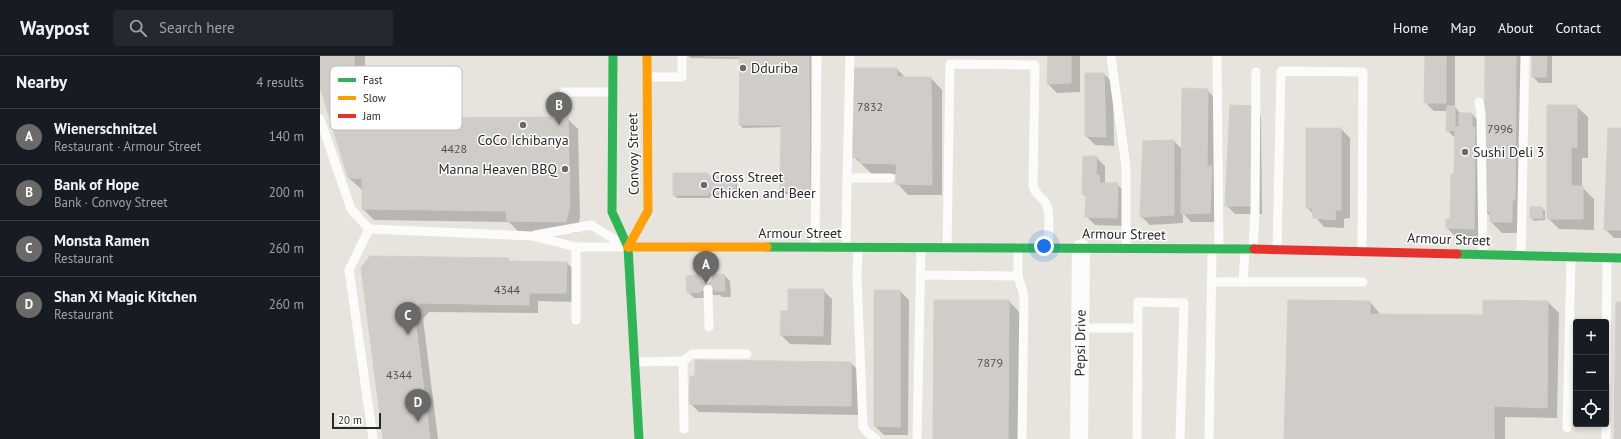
<!DOCTYPE html>
<html lang="en">
<head>
<meta charset="utf-8">
<style>
	body { margin:0; font-family:"PT Sans",sans-serif; background:#242831; color:#f1f3f6 }
	.controls { position:absolute; right:12px; bottom:12px; display:grid; overflow:hidden; border-radius:4px; box-shadow:0 2px 6px #0003 }
	.controls button { width:36px; height:36px; display:grid; place-items:center; padding:0; border:0; border-bottom:1px solid #363941; background:#171b24; color:#f1f3f6; font:20px sans-serif }
	.scale { position:absolute; left:12px; bottom:10px; width:49px; box-sizing:border-box; padding-left:4px; border:2px solid #282828; border-top:0; font-size:11px; line-height:14px; white-space:nowrap; color:#282828; -webkit-text-stroke:3px #fff; paint-order:stroke }
	.you { position:absolute; left:724px; top:190px; width:14px; height:14px; margin:-10px; border:3px solid #fff; border-radius:50%; background:#1a73e8; box-shadow:0 0 0 6px #1a73e833 }
	.badge { display:grid; place-items:center; width:26px; height:26px; border-radius:50%; background:#6b6a68; color:#fff; font-size:13px; font-weight:700 }
	.pin { position:absolute; translate:-50% -33px; filter:drop-shadow(0 1px 2px #0008) }
	.pin::after { content:''; position:absolute; top:21px; width:14px; height:12px; background:inherit; clip-path:polygon(0 0,100% 0,50% 100%) }
	.list { margin:0; padding:0; list-style:none }
	h2 { display:flex; justify-content:space-between; align-items:center; height:52px; margin:0; padding:0 16px; font-size:17px }
	h2 small { font-size:13px; font-weight:400; color:#9ea1a6 }
	.list li { display:grid; grid-template-columns:26px 1fr auto; gap:12px; align-items:center; box-sizing:border-box; height:56px; padding:0 16px; border-top:1px solid #363941 }
	.list b { display:block; font-size:15px; white-space:nowrap }
	.list p { margin:0; font-size:13px; white-space:nowrap; color:#9ea1a6 }
	.list em { font-size:13px; font-style:normal; color:#9ea1a6 }
	.icon { flex:none; width:22px; height:22px; fill:none; stroke:currentColor; stroke-width:2; stroke-linecap:round; stroke-linejoin:round }
	.map { position:relative; flex:none; width:1301px; height:383px; overflow:hidden }
	header { display:flex; align-items:center; gap:24px; box-sizing:border-box; height:56px; padding:0 20px; background:#171b24; border-bottom:1px solid #363941 }
	header strong { font-size:19px }
	nav { display:flex; gap:22px; margin-inline-start:auto; font-size:14px }
	.search { width:280px; height:36px; background:#242831; display:flex; align-items:center; gap:10px; box-sizing:border-box; padding:0 14px; border-radius:4px; color:#9ea1a6; font-size:15px }
	main { display:flex }
	aside { flex:1; background:#171b24 }
	.map>svg:first-child { display:block }
	.shadow { fill:#0003 }
	.building { fill:#d0cdc9; stroke:#d2cfca }
	.lines { fill:none; stroke-linecap:round; stroke-linejoin:round }
	.lane { stroke:#fbfbfa; stroke-width:9 }
	.street { stroke:#fbfbfa; stroke-width:18 }
	.fast { stroke:#30b455; stroke-width:9 }
	.slow { stroke:#ff9f0a; stroke-width:9 }
	.jam { stroke:#e5322d; stroke-width:9 }
	.poi-dot { fill:#6b6a68; stroke:#fff; stroke-width:1.5 }
	.labels { text-anchor:middle; dominant-baseline:central; stroke-width:3; stroke-linejoin:round; paint-order:stroke }
	.number-label { font-size:12px; fill:#535251 }
	.poi-label { font-size:14px; fill:#282828; stroke:#fff; text-anchor:start }
	.street-label { font-size:14px; fill:#282828; stroke:#fff }
	.key { fill:#fff; stroke:#bebebe; stroke-width:1 }
	.key-label { font-size:11px; fill:#282828 }
</style>
</head>
<body>
<header>
<strong>Waypost</strong>
<div class="search"><svg class="icon" aria-label="search" viewBox="0 0 24 24"><circle cx="10" cy="10" r="6"/><path d="M15 15l6 6"/></svg>Search here</div>
<nav><a>Home</a><a>Map</a><a>About</a><a>Contact</a></nav>
</header>
<main>
<aside>
<h2>Nearby<small>4 results</small></h2>
<ul class="list">
<li><span class="badge">A</span><div><b>Wienerschnitzel</b><p>Restaurant · Armour Street</p></div><em>140 m</em></li>
<li><span class="badge">B</span><div><b>Bank of Hope</b><p>Bank · Convoy Street</p></div><em>200 m</em></li>
<li><span class="badge">C</span><div><b>Monsta Ramen</b><p>Restaurant</p></div><em>260 m</em></li>
<li><span class="badge">D</span><div><b>Shan Xi Magic Kitchen</b><p>Restaurant</p></div><em>260 m</em></li>
</ul>
</aside>
<div class="map">
<svg width="1301" height="383" viewBox="0 0 1301 383">
	<rect width="100%" height="100%" fill="#e7e4de"/>
	<!-- shadow -->
	<g class="shadow">
		<polygon points="0,0 45,0 45,14 68,26 79,38 89,51 94,63 247,62 258,73 260,161 257,177 199,176 189,166 54,164 43,153 43,133 41,133 29,122 0,26"/>
		<polygon points="368,0 491,0 492,138 464,138 461,135 462,71 423,72 420,69 421,3 371,2"/>
		<polygon points="729,0 760,0 760,36 737,37 728,28"/>
		<polygon points="1106,0 1135,0 1135,51 1141,58 1152,58 1161,67 1162,181 1136,181 1127,172 1131,164 1135,119 1136,83 1127,74 1127,55 1114,55 1105,46"/>
		<polygon points="1166,0 1207,0 1202,177 1182,177 1171,166 1171,161 1165,155"/>
		<polygon points="1213,0 1232,0 1232,27 1219,27 1213,21"/>
		<polygon points="577,13 586,22 611,22 622,34 622,139 588,139 577,127 577,118 552,118 534,101"/>
		<polygon points="784,18 793,27 794,90 775,89 766,80"/>
		<polygon points="887,34 896,43 899,166 871,166 863,157 863,167 830,169 821,160 824,86 854,85 863,94"/>
		<polygon points="1256,50 1268,61 1268,102 1262,102 1262,131 1274,143 1274,174 1239,173 1228,162"/>
		<polygon points="932,51 941,60 942,158 915,158 906,149"/>
		<polygon points="1021,73 1030,82 1030,162 1024,163 1024,172 1004,171 987,151"/>
		<polygon points="1301,73 1301,182 1294,182 1285,173"/>
		<polygon points="776,101 785,110 785,126 787,128 797,128 806,137 806,170 775,169 766,160 767,141 763,138"/>
		<polygon points="388,118 390,121 415,121 417,124 417,140 390,140 390,142 357,142 354,139"/>
		<polygon points="1222,152 1225,155 1225,164 1214,165 1211,162"/>
		<polygon points="188,203 191,206 247,207 256,216 255,246 218,245 218,257 109,256 103,263 118,383 64,383 42,212"/>
		<polygon points="404,219 410,225 411,241 402,241 400,239 386,239 386,242 374,242 368,236"/>
		<polygon points="503,234 512,243 511,289 470,288 461,279 469,256"/>
		<polygon points="555,235 580,235 589,244 588,379 564,379 555,370"/>
		<polygon points="689,245 700,257 699,383 614,383"/>
		<polygon points="1050,246 1061,259 1164,260 1228,246 1239,257 1237,362 1185,361 1185,383 965,383"/>
		<polygon points="376,305 531,307 540,316 539,359 379,356 370,347 376,321"/>
	</g>
	<!-- building -->
	<g class="building">
		<polygon points="0,0 34,0 34,11 48,14 58,18 68,25 78,38 83,51 83,62 248,61 250,149 246,166 187,165 186,155 42,153 42,122 28,122 0,31"/>
		<polygon points="385,0 489,0 490,136 460,135 461,69 419,69 420,1"/>
		<polygon points="728,0 751,0 751,27 727,28"/>
		<polygon points="1105,0 1126,0 1126,47 1104,47"/>
		<polygon points="1165,0 1196,0 1195,144 1192,144 1192,166 1170,166 1170,156 1164,155"/>
		<polygon points="1212,0 1227,0 1226,21 1212,21"/>
		<polygon points="532,12 577,12 576,108 540,107 539,102 533,102"/>
		<polygon points="765,17 784,17 786,81 765,80"/>
		<polygon points="577,21 611,21 612,129 576,128"/>
		<polygon points="862,32 888,33 887,110 892,110 890,157 861,158"/>
		<polygon points="910,49 933,50 933,150 905,150"/>
		<polygon points="1227,49 1257,49 1257,91 1251,91 1251,130 1263,130 1263,163 1227,163"/>
		<polygon points="1127,50 1135,50 1135,71 1139,71 1139,57 1152,57 1152,71 1155,71 1154,173 1126,172 1126,163 1130,163 1131,118 1134,118 1135,74 1126,75"/>
		<polygon points="986,72 1021,72 1021,154 1015,154 1016,164 993,162 992,152 986,152"/>
		<polygon points="1288,72 1301,72 1301,174 1284,174"/>
		<polygon points="854,84 854,159 820,161 823,85"/>
		<polygon points="763,100 777,100 776,119 779,119 780,127 798,127 797,162 765,161 766,137 762,138"/>
		<polygon points="353,117 388,117 388,120 415,120 415,137 388,137 388,139 353,139"/>
		<polygon points="1210,151 1222,151 1223,162 1210,162"/>
		<polygon points="50,200 189,202 188,205 247,206 246,237 209,237 209,249 100,247 94,254 110,383 63,383 41,212"/>
		<polygon points="404,218 405,235 395,235 395,233 381,234 381,236 367,237 366,220"/>
		<polygon points="468,233 504,233 503,280 460,279 461,255 468,255"/>
		<polygon points="554,234 580,234 580,371 554,370"/>
		<polygon points="614,244 689,244 688,383 613,383"/>
		<polygon points="968,244 1050,245 1050,258 1163,259 1163,244 1228,245 1227,352 1174,350 1174,383 964,383"/>
		<polygon points="1296,246 1301,246 1301,314 1295,314"/>
		<polygon points="375,304 531,306 531,350 369,348 370,320 375,320"/>
		<polygon points="1295,314 1301,314 1301,383 1294,383"/>
	</g>
	<g class="lines">
		<!-- lane -->
		<g class="lane">
			<polyline points="791,0 806,111 806,192"/>
			<polyline points="897,0 899,193"/>
			<polyline points="327,21 362,21 362,0"/>
			<polyline points="244,36 293,36"/>
			<polyline points="1159,46 1161,57 1163,198"/>
			<polyline points="0,63 31,153 49,173"/>
			<polyline points="527,122 530,0"/>
			<polyline points="215,179 271,169 301,187"/>
			<polyline points="495,191 497,0"/>
			<polyline points="526,191 527,122 570,122"/>
			<polyline points="538,191 537,221 543,371 547,376 556,383"/>
			<path d="M627,191L630,8L715,9L713,130C716,141 724,141 727,150C731,160 728,180 728,191"/>
			<polyline points="698,191 698,220 704,240 702,383"/>
			<polyline points="933,194 935,155 936,16"/>
			<polyline points="957,194 961,15 1043,16 1042,195"/>
			<polyline points="1201,199 1205,0"/>
			<polyline points="600,219 698,220"/>
			<polyline points="387,223 388,191"/>
			<polyline points="891,226 923,226 925,193"/>
			<polyline points="923,226 1043,226"/>
			<polyline points="388,233 389,271"/>
			<polyline points="256,264 256,191"/>
			<polyline points="760,272 818,272"/>
			<polyline points="363,305 372,298 427,298"/>
			<polyline points="315,306 363,305 364,373"/>
			<polyline points="1286,325 1287,202"/>
			<polyline points="1247,372 1251,201"/>
			<polyline points="53,383 29,214 49,173 212,180 256,191 307,191"/>
			<polyline points="597,383 601,191"/>
			<polyline points="817,383 818,246 864,247 860,383"/>
			<polyline points="889,383 892,193"/>
			<polyline points="1286,383 1286,368"/>
		</g>
		<!-- street -->
		<polyline class="street" points="759,383 761,192"/>
		<!-- fast -->
		<g class="fast">
			<polyline points="293,0 292,156 308,191 319,383"/>
			<polyline points="447,191 934,193"/>
			<polyline points="1137,198 1301,202"/>
		</g>
		<!-- slow -->
		<g class="slow">
			<polyline points="308,191 447,191"/>
			<polyline points="308,191 328,155 327,0"/>
		</g>
		<!-- jam -->
		<polyline class="jam" points="934,193 1137,198"/>
	</g>
	<!-- markers -->
	<g class="poi-dot">
		<circle cx="423" cy="12" r="4"/>
		<circle cx="203" cy="69" r="4"/>
		<circle cx="1145" cy="96" r="4"/>
		<circle cx="245" cy="113" r="4"/>
		<circle cx="384" cy="129" r="4"/>
	</g>
	<g class="labels">
		<!-- number labels -->
		<g class="number-label">
			<text x="550" y="50">7832</text>
			<text x="1180" y="72">7996</text>
			<text x="134" y="92">4428</text>
			<text x="187" y="233">4344</text>
			<text x="670" y="306">7879</text>
			<text x="79" y="318">4344</text>
		</g>
		<!-- poi labels -->
		<g class="poi-label">
			<text x="431" y="12">Dduriba</text>
			<text x="203" y="84" text-anchor="middle">CoCo Ichibanya</text>
			<text x="1153" y="96">Sushi Deli 3</text>
			<text x="237" y="113" text-anchor="end">Manna Heaven BBQ</text>
			<text x="392" y="121">Cross Street<tspan x="392" dy="16">Chicken and Beer</tspan></text>
		</g>
		<!-- street labels -->
		<g class="street-label">
			<text transform="translate(313 98) rotate(-91)">Convoy Street</text>
			<text x="480" y="177">Armour Street</text>
			<text transform="translate(804 178) rotate(1)">Armour Street</text>
			<text transform="translate(1129 183) rotate(2)">Armour Street</text>
			<text transform="translate(760 287) rotate(-89)">Pepsi Drive</text>
		</g>
	</g>
	<!-- legend -->
	<rect x="10" y="10" width="132" height="64" rx="6" class="key"/>
	<rect x="18" y="22" width="18" height="4" fill="#30b455"/>
	<rect x="18" y="40" width="18" height="4" fill="#ff9f0a"/>
	<rect x="18" y="58" width="18" height="4" fill="#e5322d"/>
	<g class="key-label">
		<text x="43" y="28">Fast</text>
		<text x="43" y="46">Slow</text>
		<text x="43" y="64">Jam</text>
	</g>
</svg>
<div class="controls">
<button>+</button>
<button>−</button>
<button><svg class="icon" aria-label="locate" viewBox="0 0 24 24"><circle cx="12" cy="12" r="6"/><path d="M12 2v4M12 18v4M2 12h4M18 12h4"/></svg></button>
</div>
<div class="scale">20 m</div>
<div class="you"></div>
<div class="pin badge" style="left:386px;top:228px">A</div>
<div class="pin badge" style="left:239px;top:69px">B</div>
<div class="pin badge" style="left:88px;top:279px">C</div>
<div class="pin badge" style="left:98px;top:366px">D</div>
</div>
</main>
</body>
</html>
